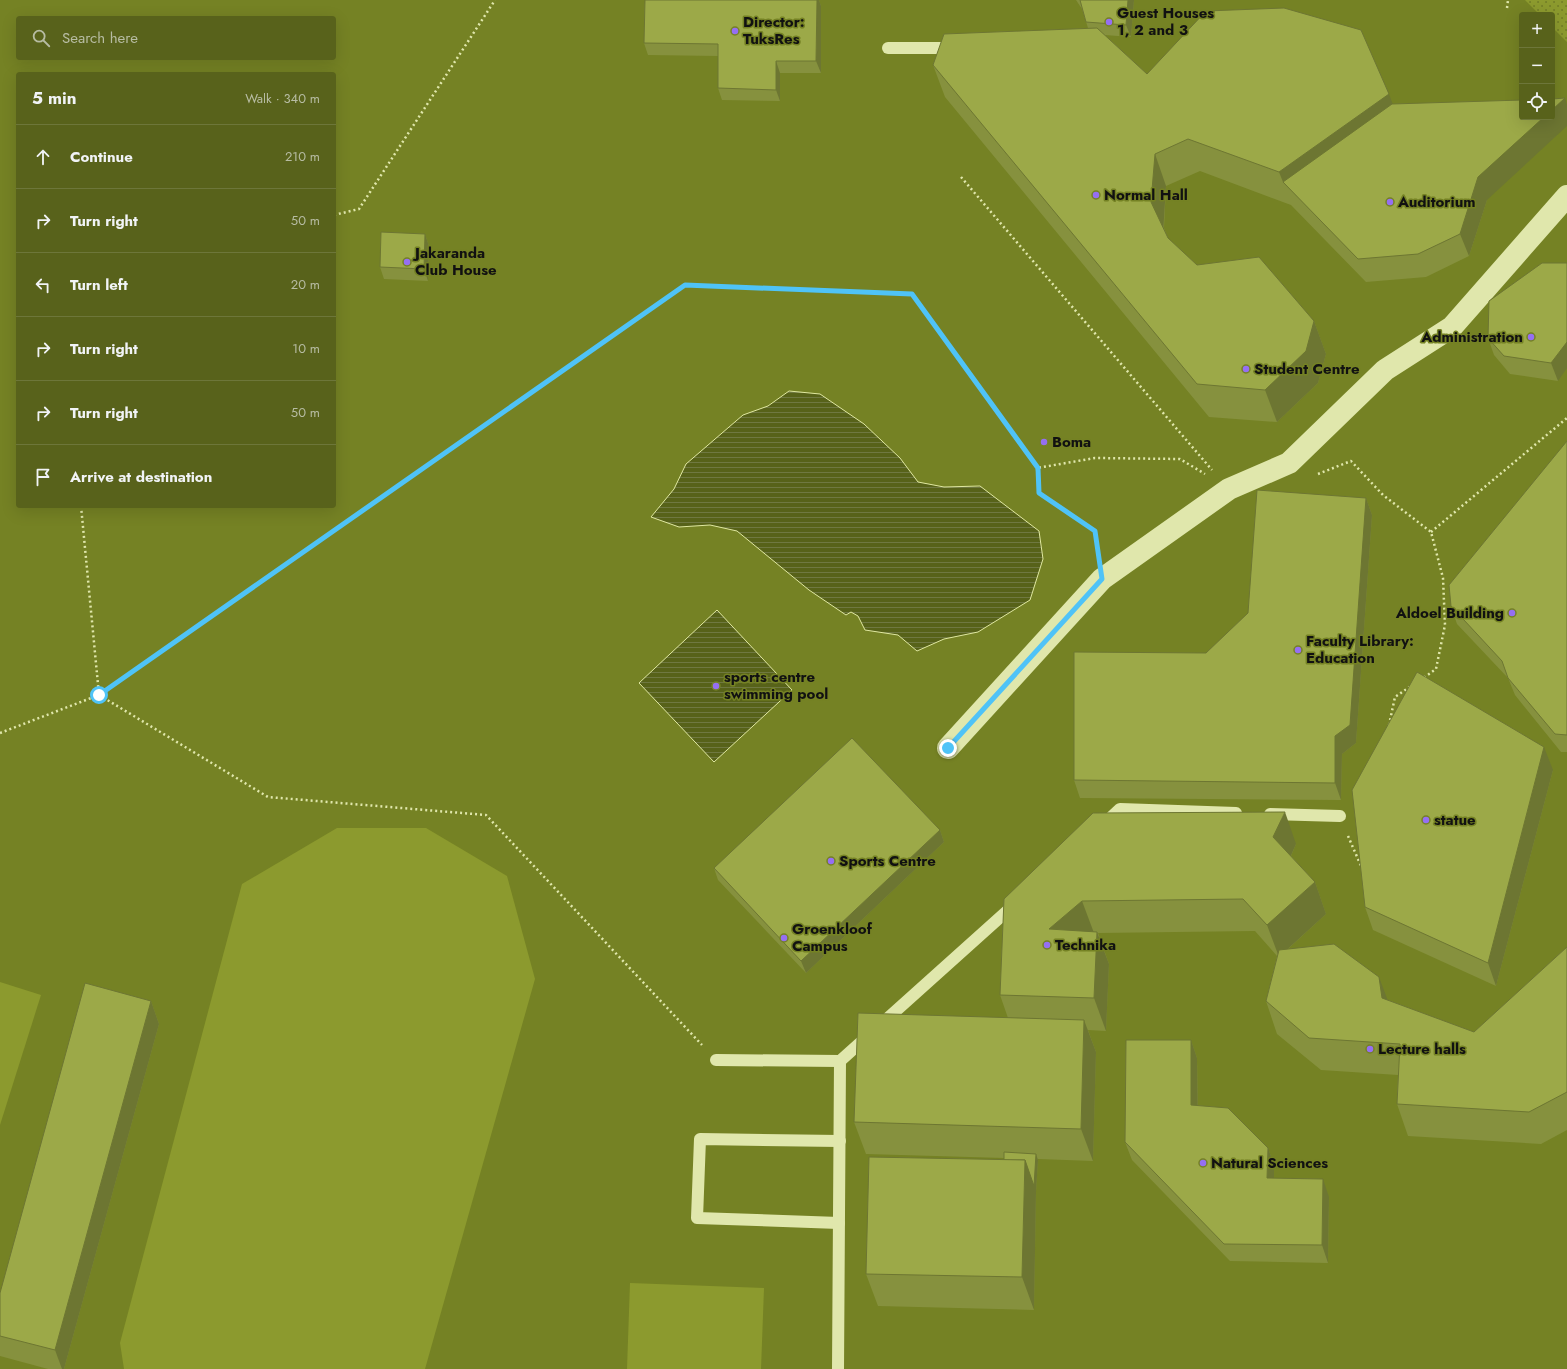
<!DOCTYPE html>
<html lang="en">
<head>
<meta charset="utf-8">
<style>
	body { margin:0; font-family:Jost,sans-serif; background:#616b28; color:#f1f3f6 }
	.controls { position:absolute; right:12px; top:12px; display:grid; overflow:hidden; border-radius:4px; box-shadow:0 4px 16px #0002 }
	.controls button { width:36px; height:36px; display:grid; place-items:center; padding:0; border:0; border-bottom:1px solid #6d763a; background:#58621b; color:#f1f3f6; font:20px sans-serif }
	.stop { position:absolute; width:12px; height:12px; margin:-9px; border:3px solid #4fc3f7; border-radius:50%; background:#fff }
	.stop.end { background:#4fc3f7; border-color:#fff; box-shadow:0 1px 4px #0008 }
	.list { margin:0; padding:0; list-style:none }
	h2 { display:flex; justify-content:space-between; align-items:center; height:52px; margin:0; padding:0 16px; font-size:17px }
	h2 small { font-size:13px; font-weight:400; color:#b7bca3 }
	.list li { display:grid; grid-template-columns:26px 1fr auto; gap:12px; align-items:center; box-sizing:border-box; height:64px; padding:0 16px; border-top:1px solid #6d763a }
	.list b { display:block; font-size:15px; white-space:nowrap }
	.list em { font-size:13px; font-style:normal; color:#b7bca3 }
	.icon { flex:none; width:22px; height:22px; fill:none; stroke:currentColor; stroke-width:2; stroke-linecap:round; stroke-linejoin:round }
	.map { position:relative; flex:none; width:1567px; height:1369px; overflow:hidden }
	.search { position:absolute; background:#58621b; box-shadow:0 4px 16px #0002; left:16px; top:16px; width:320px; height:44px; display:flex; align-items:center; gap:10px; box-sizing:border-box; padding:0 14px; border-radius:4px; color:#b7bca3; font-size:15px }
	.panel { position:absolute; background:#58621b; box-shadow:0 4px 16px #0002; left:16px; top:72px; width:320px; height:436px; border-radius:4px }
	.map>svg:first-child { display:block }
	.green { fill:#8c9a2e }
	.park { fill:url(#park-dots) }
	.water { fill:url(#water-rules); stroke:#e0e8a0 }
	.lines { fill:none; stroke-linecap:round; stroke-linejoin:round }
	.path { stroke:#e0e7ac; stroke-width:2.5; stroke-dasharray:2 3; stroke-linecap:butt }
	.lane { stroke:#e0e7ac; stroke-width:12 }
	.street { stroke:#e0e7ac; stroke-width:22 }
	.wall { fill:#86913e }
	.shaded-wall { fill:#6d7632 }
	.building { fill:#9ca948; stroke:#6d7632 }
	.route { stroke:#4fc3f7; stroke-width:5 }
	.poi-dot { fill:#956ff2; stroke:#758224; stroke-width:1.5 }
	.labels { text-anchor:middle; dominant-baseline:central; stroke-width:3; stroke-linejoin:round; paint-order:stroke }
	.poi-label { font-size:15px; font-weight:bold; fill:#111; stroke:#758224; text-anchor:start }
</style>
</head>
<body>
<div class="map">
<svg width="1567" height="1369" viewBox="0 0 1567 1369">
	<defs>
		<pattern id="park-dots" width="8" height="8" patternUnits="userSpaceOnUse"><rect width="8" height="8" fill="#8c9a2e"/><path d="M2 2h.1M6 6h.1" fill="none" stroke="#717c26" stroke-width="1.8" stroke-linecap="round"/></pattern>
		<pattern id="water-rules" width="6" height="5" patternUnits="userSpaceOnUse"><rect width="6" height="5" fill="#576219"/><path d="M0 2.5h6" fill="none" stroke="#6f7841"/></pattern>
	</defs>
	<rect width="100%" height="100%" fill="#758224"/>
	<!-- green -->
	<g class="green">
		<polygon points="337,828 426,828 507,876 535,979 425,1369 124,1369 120,1343 242,884"/>
		<polygon points="0,982 41,995 0,1125"/>
		<polygon points="630,1283 764,1288 761,1369 627,1369"/>
	</g>
	<!-- park -->
	<polygon class="park" points="1525,0 1567,0 1567,42 1552,27 1552,15 1540,15"/>
	<!-- water -->
	<g class="water">
		<polygon points="789,391 820,394 864,424 900,458 918,482 944,487 980,486 1039,531 1043,559 1030,600 978,632 944,639 917,651 898,635 865,630 858,616 851,612 846,615 809,590 737,531 710,525 679,527 651,517 674,489 686,464 743,415 768,406"/>
		<polygon points="717,610 792,690 714,762 639,683"/>
	</g>
	<g class="lines">
		<!-- path -->
		<g class="path">
			<polyline points="1507,8 1508,0"/>
			<polyline points="961,177 1212,470"/>
			<polyline points="334,215 359,209 495,0"/>
			<polyline points="1318,474 1351,461 1383,495 1431,532 1443,578 1445,625 1436,669 1422,679"/>
			<polyline points="81,506 99,695 268,797 486,815 702,1045"/>
			<polyline points="1431,532 1567,418"/>
			<polyline points="1098,551 1095,531 1039,493 1037,468 1095,458 1180,459 1205,474"/>
			<polyline points="1389,725 1395,697 1411,686"/>
			<polyline points="0,733 99,695 685,285 912,294 1037,468"/>
			<polyline points="1348,836 1361,866"/>
		</g>
		<!-- lane -->
		<g class="lane">
			<polyline points="888,48 955,48"/>
			<polyline points="1270,814 1340,816"/>
			<polyline points="1104,824 1120,809 1236,813"/>
			<polyline points="716,1060 840,1061"/>
			<polyline points="839,1223 697,1218 700,1139 840,1141"/>
			<polyline points="838,1369 840,1061 1015,904"/>
		</g>
		<!-- street -->
		<polyline class="street" points="948,748 1102,579 1229,489 1289,463 1385,370 1452,327 1567,196"/>
	</g>
	<!-- wall -->
	<g class="wall">
		<polygon points="645,0 819,0 821,6 821,73 780,73 780,101 722,100 718,88 718,56 648,55 644,43"/>
		<polygon points="1076,0 1134,0 1131,37 1105,35 1147,74 1392,104 1487,200 1469,256 1426,277 1366,282 1291,205 1200,171 1166,186 1164,228 1168,238 1197,265 1314,321 1326,354 1318,383 1277,422 1209,417 945,97 933,65 1088,28 1082,9"/>
		<polygon points="425,234 429,246 428,281 384,279 380,267"/>
		<polygon points="1567,263 1558,381 1510,374 1494,355 1488,338"/>
		<polygon points="1567,441 1567,752 1561,752 1515,695 1508,678 1457,624 1451,606"/>
		<polygon points="1366,498 1372,515 1356,743 1342,754 1341,800 1080,798 1074,780 1248,613"/>
		<polygon points="1553,770 1496,986 1373,930 1365,907"/>
		<polygon points="940,830 944,842 806,973 718,880 714,868"/>
		<polygon points="1296,844 1291,856 1315,882 1326,914 1288,949 1388,1000 1474,1032 1567,947 1567,1130 1541,1144 1408,1136 1397,1104 1398,1075 1321,1070 1277,1034 1266,1001 1277,956 1255,931 1098,933 1109,964 1106,1031 1088,1030 1096,1052 1093,1161 1038,1159 1036,1192 1034,1310 878,1306 866,1274 1004,1160 1004,1158 866,1154 854,1122 1008,1018 1000,995 1004,899"/>
		<polygon points="151,1001 159,1024 64,1369 48,1369 0,1356 0,1293"/>
		<polygon points="1191,1040 1197,1058 1198,1106 1268,1148 1274,1165 1274,1178 1329,1197 1328,1263 1230,1261 1132,1160 1125,1142"/>
	</g>
	<!-- shaded-wall -->
	<g class="shaded-wall">
		<polygon points="817,0 819,0 821,6 821,73 816,61"/>
		<polygon points="1128,0 1134,0 1131,37 1126,25"/>
		<polygon points="776,61 780,73 780,101 776,90"/>
		<polygon points="1389,94 1401,126 1283,182 1279,172"/>
		<polygon points="1565,98 1567,105 1567,126 1487,200 1469,256 1460,234 1478,177 1544,117 1552,117 1552,110"/>
		<polygon points="1155,154 1166,186 1163,234 1151,202"/>
		<polygon points="425,234 429,246 428,281 424,269"/>
		<polygon points="1314,321 1326,354 1318,383 1277,422 1265,390"/>
		<polygon points="1567,342 1567,368 1558,381 1551,363"/>
		<polygon points="1366,498 1372,515 1356,743 1342,754 1341,800 1335,783 1335,736"/>
		<polygon points="1544,747 1553,770 1496,986 1488,963"/>
		<polygon points="1285,812 1296,844 1285,869 1273,837"/>
		<polygon points="940,830 944,842 806,973 801,961"/>
		<polygon points="1315,882 1326,914 1279,957 1267,925"/>
		<polygon points="1082,901 1094,933 1049,929"/>
		<polygon points="1097,932 1109,964 1106,1031 1094,998"/>
		<polygon points="1379,977 1391,1009 1382,998"/>
		<polygon points="151,1001 159,1024 64,1369 62,1369 55,1350"/>
		<polygon points="1084,1020 1096,1052 1093,1161 1081,1129"/>
		<polygon points="1191,1040 1197,1058 1198,1123 1191,1105"/>
		<polygon points="1268,1148 1274,1165 1274,1196 1267,1178"/>
		<polygon points="1036,1154 1038,1160 1036,1192 1034,1310 1022,1277 1025,1160"/>
		<polygon points="1323,1179 1329,1197 1328,1263 1322,1245"/>
	</g>
	<!-- building -->
	<g class="building">
		<polygon points="645,0 817,0 816,61 776,61 776,90 718,88 718,44 644,43"/>
		<polygon points="1080,0 1128,0 1126,25 1086,22"/>
		<polygon points="1284,8 1361,30 1389,94 1279,172 1188,139 1155,154 1151,202 1168,238 1197,265 1259,257 1314,321 1306,351 1265,390 1197,384 933,65 944,34 1097,28 1147,74 1206,11"/>
		<polygon points="1565,98 1552,110 1552,99"/>
		<polygon points="1522,100 1522,117 1544,117 1478,177 1460,234 1418,254 1358,259 1283,182 1392,104"/>
		<polygon points="381,232 425,234 424,269 380,267"/>
		<polygon points="1542,263 1567,263 1567,342 1551,363 1504,356 1488,338 1489,301"/>
		<polygon points="1567,441 1567,735 1555,734 1508,678 1502,661 1451,606 1449,585"/>
		<polygon points="1257,490 1366,498 1350,725 1335,736 1335,783 1074,780 1074,652 1206,653 1248,613"/>
		<polygon points="1417,672 1544,747 1488,963 1365,907 1352,790"/>
		<polygon points="852,738 940,830 801,961 714,868"/>
		<polygon points="1285,812 1273,837 1315,882 1267,925 1243,899 1082,901 1049,929 1097,932 1094,998 1000,995 1004,899 1093,813"/>
		<polygon points="1334,944 1379,977 1382,998 1474,1032 1567,947 1567,1092 1529,1112 1397,1104 1400,1044 1309,1038 1266,1001 1279,950"/>
		<polygon points="85,983 151,1001 55,1350 0,1336 0,1293"/>
		<polygon points="858,1013 1084,1020 1081,1129 854,1122"/>
		<polygon points="1126,1040 1191,1040 1191,1105 1228,1108 1268,1148 1267,1178 1323,1179 1322,1245 1224,1244 1125,1142"/>
		<polygon points="1004,1152 1036,1154 1034,1186 1025,1160 1004,1160"/>
		<polygon points="869,1157 1025,1160 1022,1277 866,1274"/>
	</g>
	<g class="lines">
		<!-- route -->
		<polyline class="route" points="99,695 685,285 912,294 1038,468 1039,493 1095,531 1102,579 948,748"/>
	</g>
	<!-- markers -->
	<g class="poi-dot">
		<circle cx="1109" cy="22" r="4"/>
		<circle cx="735" cy="31" r="4"/>
		<circle cx="1096" cy="195" r="4"/>
		<circle cx="1390" cy="202" r="4"/>
		<circle cx="407" cy="262" r="4"/>
		<circle cx="1531" cy="337" r="4"/>
		<circle cx="1246" cy="369" r="4"/>
		<circle cx="1044" cy="442" r="4"/>
		<circle cx="1512" cy="613" r="4"/>
		<circle cx="1298" cy="650" r="4"/>
		<circle cx="716" cy="686" r="4"/>
		<circle cx="1426" cy="820" r="4"/>
		<circle cx="831" cy="861" r="4"/>
		<circle cx="784" cy="938" r="4"/>
		<circle cx="1047" cy="945" r="4"/>
		<circle cx="1370" cy="1049" r="4"/>
		<circle cx="1203" cy="1163" r="4"/>
	</g>
	<g class="labels">
		<!-- poi labels -->
		<g class="poi-label">
			<text x="1117" y="13">Guest Houses<tspan x="1117" dy="17">1, 2 and 3</tspan></text>
			<text x="743" y="22">Director:<tspan x="743" dy="17">TuksRes</tspan></text>
			<text x="1104" y="195">Normal Hall</text>
			<text x="1398" y="202">Auditorium</text>
			<text x="415" y="253">Jakaranda<tspan x="415" dy="17">Club House</tspan></text>
			<text x="1523" y="337" text-anchor="end">Administration</text>
			<text x="1254" y="369">Student Centre</text>
			<text x="1052" y="442">Boma</text>
			<text x="1504" y="613" text-anchor="end">Aldoel Building</text>
			<text x="1306" y="641">Faculty Library:<tspan x="1306" dy="17">Education</tspan></text>
			<text x="724" y="677">sports centre<tspan x="724" dy="17">swimming pool</tspan></text>
			<text x="1434" y="820">statue</text>
			<text x="839" y="861">Sports Centre</text>
			<text x="792" y="929">Groenkloof<tspan x="792" dy="17">Campus</tspan></text>
			<text x="1055" y="945">Technika</text>
			<text x="1378" y="1049">Lecture halls</text>
			<text x="1211" y="1163">Natural Sciences</text>
		</g>
	</g>
</svg>
<div class="controls">
<button>+</button>
<button>−</button>
<button><svg class="icon" aria-label="locate" viewBox="0 0 24 24"><circle cx="12" cy="12" r="6"/><path d="M12 2v4M12 18v4M2 12h4M18 12h4"/></svg></button>
</div>
<div class="stop" style="left:99px;top:695px"></div>
<div class="stop end" style="left:948px;top:748px"></div>
<div class="search"><svg class="icon" aria-label="search" viewBox="0 0 24 24"><circle cx="10" cy="10" r="6"/><path d="M15 15l6 6"/></svg>Search here</div>
<section class="panel">
<h2>5 min<small>Walk · 340 m</small></h2>
<ul class="list">
<li><svg class="icon" aria-label="ahead" viewBox="0 0 24 24"><path d="M12 20V5M6 11l6-6 6 6"/></svg><div><b>Continue</b></div><em>210 m</em></li>
<li><svg class="icon" aria-label="right" viewBox="0 0 24 24"><path d="M7 20v-9h11M14 6l5 5-5 5"/></svg><div><b>Turn right</b></div><em>50 m</em></li>
<li><svg class="icon" aria-label="left" viewBox="0 0 24 24"><path d="M17 20v-9H6M10 6l-5 5 5 5"/></svg><div><b>Turn left</b></div><em>20 m</em></li>
<li><svg class="icon" aria-label="right" viewBox="0 0 24 24"><path d="M7 20v-9h11M14 6l5 5-5 5"/></svg><div><b>Turn right</b></div><em>10 m</em></li>
<li><svg class="icon" aria-label="right" viewBox="0 0 24 24"><path d="M7 20v-9h11M14 6l5 5-5 5"/></svg><div><b>Turn right</b></div><em>50 m</em></li>
<li><svg class="icon" aria-label="arrive" viewBox="0 0 24 24"><path d="M6 21V4h12l-3 4 3 4H6"/></svg><div><b>Arrive at destination</b></div></li>
</ul>
</section>
</div>
</body>
</html>
